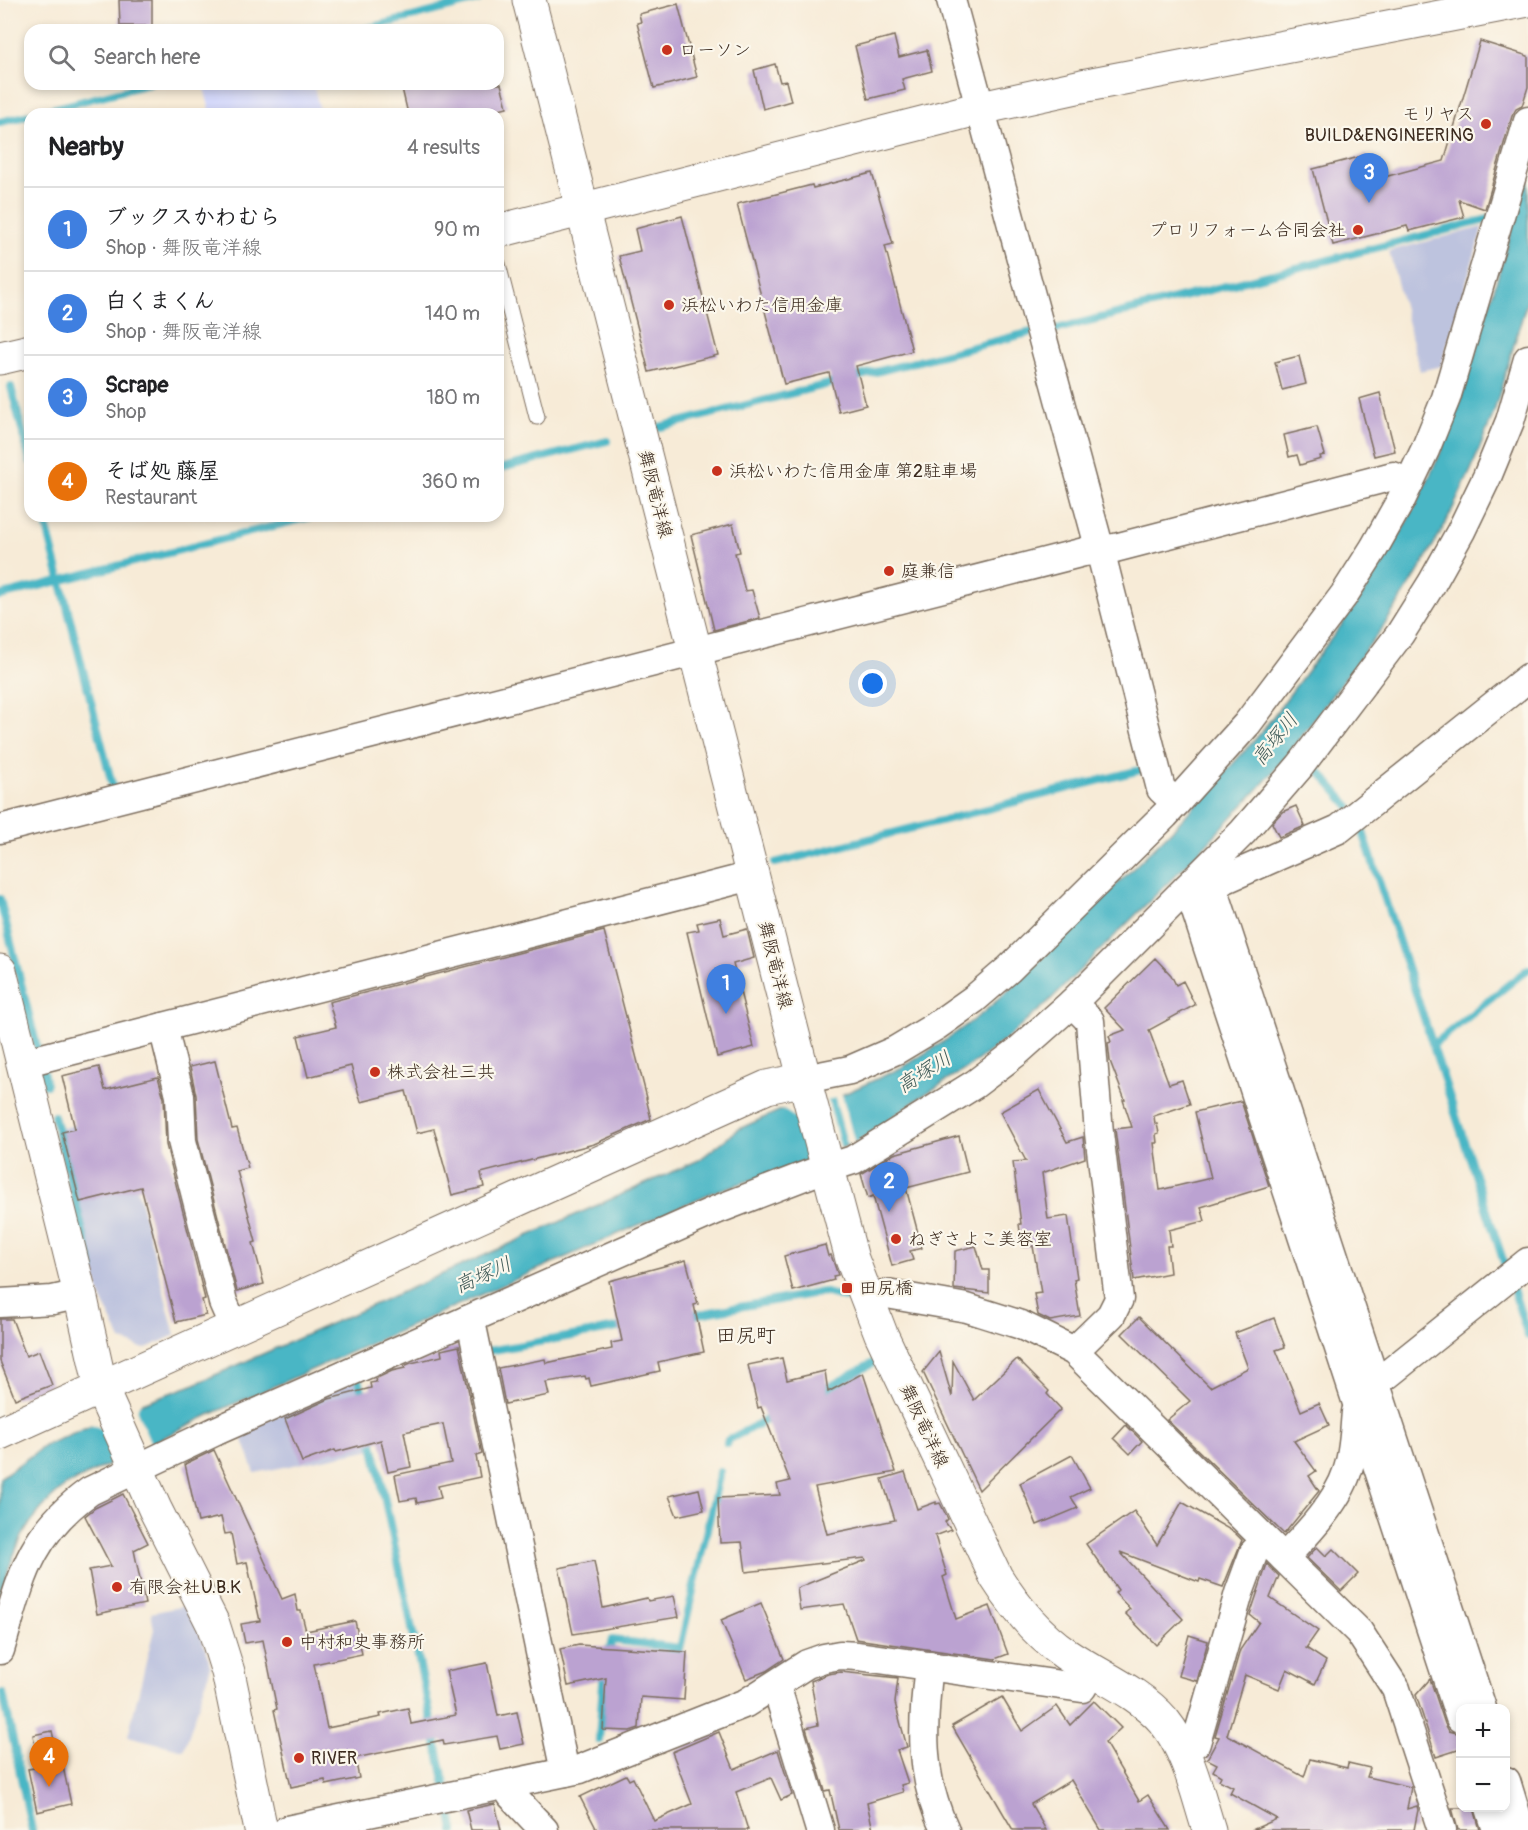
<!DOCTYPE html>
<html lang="en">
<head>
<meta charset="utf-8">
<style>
	body { margin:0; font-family:Pangolin,"Klee One",sans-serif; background:#f2f2f2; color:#202124 }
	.controls { position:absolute; right:18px; bottom:18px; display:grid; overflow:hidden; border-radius:12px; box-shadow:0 3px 9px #0003 }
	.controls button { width:54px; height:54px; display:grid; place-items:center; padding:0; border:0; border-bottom:2px solid #e0e0e0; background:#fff; color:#202124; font:30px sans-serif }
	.you { position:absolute; left:873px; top:684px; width:21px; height:21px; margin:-15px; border:4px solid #fff; border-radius:50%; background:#1a73e8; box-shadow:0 0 0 9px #1a73e833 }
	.badge { display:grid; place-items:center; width:39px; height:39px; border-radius:50%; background:#2563eb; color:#fff; font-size:20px; font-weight:700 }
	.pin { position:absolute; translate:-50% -50px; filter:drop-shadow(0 2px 3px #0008) }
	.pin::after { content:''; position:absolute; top:32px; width:21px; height:18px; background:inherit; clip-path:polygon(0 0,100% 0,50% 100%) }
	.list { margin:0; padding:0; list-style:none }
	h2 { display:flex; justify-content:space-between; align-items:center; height:78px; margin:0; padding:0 24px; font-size:26px }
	h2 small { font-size:20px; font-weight:400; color:#757577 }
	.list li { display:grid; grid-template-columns:39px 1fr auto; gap:18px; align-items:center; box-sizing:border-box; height:84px; padding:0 24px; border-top:2px solid #e0e0e0 }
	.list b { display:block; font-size:22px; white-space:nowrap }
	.list p { margin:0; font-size:20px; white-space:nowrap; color:#757577 }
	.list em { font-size:20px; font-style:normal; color:#757577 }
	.icon { flex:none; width:33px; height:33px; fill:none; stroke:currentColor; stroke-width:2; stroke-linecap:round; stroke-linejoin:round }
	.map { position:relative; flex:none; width:1528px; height:1830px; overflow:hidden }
	.search { position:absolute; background:#fff; box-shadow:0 3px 9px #0003; left:24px; top:24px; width:480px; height:66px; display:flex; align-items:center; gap:15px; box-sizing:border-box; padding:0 21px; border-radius:18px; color:#757577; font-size:22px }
	.panel { position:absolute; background:#fff; box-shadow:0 3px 9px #0003; left:24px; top:108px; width:480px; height:414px; border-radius:18px }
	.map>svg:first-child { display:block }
	.built { fill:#d4d8f9 }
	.industrial { fill:#bdc3de }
	.water { fill:#49b6c5; stroke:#427072; stroke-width:1.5 }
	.pier { fill:#f7ebd7 }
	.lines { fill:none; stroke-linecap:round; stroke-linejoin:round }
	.stream { stroke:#49b6c5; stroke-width:8 }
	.building { fill:#bba2d1 }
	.lane-casing { stroke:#7d6e5f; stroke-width:17 }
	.street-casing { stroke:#7d6e5f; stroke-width:31 }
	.secondary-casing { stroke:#7d6e5f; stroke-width:35 }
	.lane { stroke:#fff; stroke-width:15 }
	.street { stroke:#fff; stroke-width:28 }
	.secondary { stroke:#fff; stroke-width:33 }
	.poi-dot { fill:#c8321e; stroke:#fbf7ec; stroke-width:2 }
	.labels { text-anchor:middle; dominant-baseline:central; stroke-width:4.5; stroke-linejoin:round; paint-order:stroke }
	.poi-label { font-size:18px; fill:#3b2a1e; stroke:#fbf7ec; text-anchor:start }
	.street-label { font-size:18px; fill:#3b2a1e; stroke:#fbf7ec }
	.water-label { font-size:20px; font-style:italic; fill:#405b58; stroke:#fbf7ec }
	.neighbourhood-label { font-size:20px; fill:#3b2a1e; stroke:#fbf7ec }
</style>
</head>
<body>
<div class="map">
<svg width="1528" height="1830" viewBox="0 0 1528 1830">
	<rect width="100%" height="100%" fill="#fbf7ec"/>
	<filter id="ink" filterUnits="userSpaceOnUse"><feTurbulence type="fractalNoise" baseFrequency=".0167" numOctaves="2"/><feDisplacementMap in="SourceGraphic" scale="12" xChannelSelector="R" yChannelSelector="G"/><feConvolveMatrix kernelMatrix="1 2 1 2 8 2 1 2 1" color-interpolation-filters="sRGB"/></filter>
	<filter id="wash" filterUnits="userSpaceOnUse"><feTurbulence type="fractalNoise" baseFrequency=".008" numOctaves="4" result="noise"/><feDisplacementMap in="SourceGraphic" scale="24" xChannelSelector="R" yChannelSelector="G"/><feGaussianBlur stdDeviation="1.35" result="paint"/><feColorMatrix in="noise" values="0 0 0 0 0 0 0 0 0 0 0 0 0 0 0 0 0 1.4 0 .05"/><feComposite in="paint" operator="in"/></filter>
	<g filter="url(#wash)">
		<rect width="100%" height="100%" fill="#f7ebd7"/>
		<!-- built -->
		<polygon class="built" points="203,84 313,84 321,114 211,114"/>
		<!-- industrial -->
		<g class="industrial">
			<polygon points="1483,227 1441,366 1420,371 1389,251"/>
			<polygon points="118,1114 175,1335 144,1349 121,1340 100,1295 59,1129"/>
			<polygon points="358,1379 372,1449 255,1473 240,1432"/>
			<polygon points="188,1605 199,1629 211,1666 184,1750 128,1736 154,1629 151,1613"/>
		</g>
		<!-- water -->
		<path class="water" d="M1528,175V298L1493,415L1471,470L1446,523L1417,574L1385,624L1287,756L1259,788L1201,850L1044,1006L1006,1039L966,1069L922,1096L857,1142L777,1172L713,1192L209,1415L65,1486C24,1520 15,1547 0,1596V1478L46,1445L137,1405L195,1384L699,1160L739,1129L781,1110L844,1094L905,1066L946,1040L984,1012L1020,980L1176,826L1260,734L1357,604L1387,557L1415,507L1439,456L1460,403Z"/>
		<!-- pier -->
		<g class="pier">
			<polygon points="841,1091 855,1144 848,1147 835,1098 828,1100 841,1150 809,1163 797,1119 782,1109"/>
			<polygon points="141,1400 137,1411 153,1448 118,1463 102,1429 88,1423"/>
		</g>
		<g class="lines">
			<!-- stream -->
			<g class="stream">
				<polyline points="361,30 478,0"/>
				<polyline points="32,114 149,84"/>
				<polyline points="0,122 30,115"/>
				<polyline points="1057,329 1489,219"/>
				<polyline points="11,387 30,461"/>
				<polyline points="660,427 1032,332"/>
				<polyline points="498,469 607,441"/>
				<polyline points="44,516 113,788"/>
				<polyline points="0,596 313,516"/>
				<polyline points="1316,768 1349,806"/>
				<polyline points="1361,826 1505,1266"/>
				<polyline points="775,863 1148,768"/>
				<polyline points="0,899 38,1051"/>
				<polyline points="1433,1045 1528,969"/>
				<polyline points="42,1066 46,1085"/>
				<polyline points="54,1116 92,1268"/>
				<polyline points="1513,1289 1528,1336"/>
				<polyline points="688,1316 823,1292 845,1298"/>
				<polyline points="488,1351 628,1326"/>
				<polyline points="359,1379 364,1399"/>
				<polyline points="820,1392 873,1363"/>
				<polyline points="371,1434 445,1785"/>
				<polyline points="727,1443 728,1440 774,1416"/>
				<polyline points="608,1655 612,1640 680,1648 720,1472"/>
				<polyline points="3,1693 32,1830"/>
				<polyline points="599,1740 604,1669"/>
				<polyline points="450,1808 454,1830"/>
			</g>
		</g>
		<g id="blocks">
			<!-- building -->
			<g class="building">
				<polygon points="119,0 152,0 152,26 120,26"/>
				<polygon points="678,4 697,77 654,88 637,23 641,22 639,14"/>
				<polygon points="894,36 899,57 927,50 932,71 902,79 905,90 868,99 855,46"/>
				<polygon points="1480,41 1528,56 1528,87 1522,106 1516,109 1512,116 1485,209 1459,200 1464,217 1409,231 1407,226 1333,245 1313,169 1367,155 1373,180 1444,161"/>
				<polygon points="775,64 780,82 786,81 791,101 763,109 754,70"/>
				<polygon points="401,84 501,84 507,107 480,114 408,114"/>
				<polygon points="872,173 893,244 885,246 912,351 856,366 866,405 839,412 829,373 784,384 737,204 812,185 813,188"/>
				<polygon points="682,216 718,355 649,372 619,256 640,251 635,229"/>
				<polygon points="1299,356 1306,384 1282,390 1275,362"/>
				<polygon points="1380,393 1395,451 1374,456 1359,399"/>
				<polygon points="1317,427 1325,455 1320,456 1321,459 1300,465 1297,455 1289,457 1284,435"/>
				<polygon points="733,524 740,552 735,553 745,591 752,590 760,618 714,630 691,535"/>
				<polygon points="1296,806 1305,826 1279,837 1272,823 1282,812"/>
				<polygon points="720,918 724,935 747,929 754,958 733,964 754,1047 717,1057 687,932 699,930 697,923"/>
				<polygon points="604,931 647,1098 646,1098 651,1119 594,1144 481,1173 484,1187 452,1195 434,1129 417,1133 406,1091 361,1102 351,1066 308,1077 298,1036 336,1027 329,1002"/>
				<polygon points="1155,958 1171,975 1176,985 1183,981 1195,1005 1149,1030 1169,1084 1182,1080 1190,1104 1154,1116 1155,1124 1157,1124 1159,1133 1156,1134 1157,1143 1154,1143 1160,1190 1211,1178 1195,1112 1241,1101 1269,1186 1201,1207 1205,1221 1169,1230 1171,1246 1167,1246 1170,1273 1134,1280 1115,1129 1132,1127 1123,1100 1125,1100 1110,1061 1108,1043 1111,1042 1109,1036 1125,1030 1104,1008"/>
				<polygon points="215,1061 232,1129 237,1128 248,1168 237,1171 256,1242 253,1243 264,1284 237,1291 198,1139 196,1095 190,1067"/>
				<polygon points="99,1067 105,1090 158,1077 164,1098 166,1145 205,1299 202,1300 206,1315 176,1322 141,1187 80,1202 62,1132 75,1129 62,1076"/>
				<polygon points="1039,1090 1067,1142 1083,1137 1085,1158 1042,1173 1048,1219 1068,1216 1077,1278 1074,1279 1080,1316 1050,1321 1038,1315 1034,1294 1041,1293 1033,1246 1022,1247 1019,1224 1021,1224 1013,1162 1026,1161 1000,1112"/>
				<polygon points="959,1136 968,1172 906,1188 922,1248 910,1251 913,1260 892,1266 873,1196 868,1198 861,1174 894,1154"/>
				<polygon points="825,1245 828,1256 831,1255 838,1275 833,1276 834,1280 793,1291 784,1256"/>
				<polygon points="976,1246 983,1270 989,1270 989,1293 954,1289 955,1251"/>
				<polygon points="686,1260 698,1304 694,1305 704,1352 658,1362 660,1371 591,1386 589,1378 586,1379 585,1376 546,1382 549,1395 505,1404 498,1368 545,1359 546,1363 612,1349 611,1343 622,1341 609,1281"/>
				<polygon points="1139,1317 1210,1387 1248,1368 1235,1333 1274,1318 1285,1347 1276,1350 1301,1411 1319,1403 1329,1425 1294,1441 1316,1471 1309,1476 1319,1491 1284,1534 1167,1420 1190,1401 1122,1334"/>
				<polygon points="0,1319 12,1319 26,1356 39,1351 52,1385 15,1399 0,1361"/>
				<polygon points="459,1346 482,1454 476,1456 480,1477 438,1486 441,1498 417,1503 416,1498 400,1501 395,1475 451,1463 443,1424 404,1432 411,1467 388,1472 381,1440 336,1452 335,1450 302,1462 285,1419 329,1399 371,1388 370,1383 376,1382 375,1379 392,1371 405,1368 404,1366 411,1363 442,1356 441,1350"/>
				<polygon points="939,1352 952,1397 953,1361 974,1400 1017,1359 1049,1391 1047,1394 1061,1409 979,1490 923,1372"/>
				<polygon points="782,1358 787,1380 825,1371 828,1392 863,1373 896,1472 815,1487 827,1534 895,1520 882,1479 905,1472 917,1509 936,1502 936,1504 940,1503 948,1519 945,1522 951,1530 935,1536 947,1575 943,1577 956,1619 990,1606 1008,1654 995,1659 856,1639 844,1604 800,1610 797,1588 866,1560 865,1558 746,1572 742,1542 720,1543 718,1498 780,1495 777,1484 790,1481 761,1407 758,1408 748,1365"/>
				<polygon points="1126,1425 1142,1441 1130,1454 1114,1438"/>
				<polygon points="214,1450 282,1599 295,1594 298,1611 301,1611 306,1631 355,1621 362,1654 314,1664 327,1728 381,1717 380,1714 408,1708 411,1724 456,1715 446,1671 487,1663 498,1716 517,1712 524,1744 500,1749 497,1736 444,1745 443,1740 355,1758 359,1778 326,1785 325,1780 291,1787 274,1710 277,1709 263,1640 245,1643 241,1624 260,1621 247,1562 237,1564 231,1533 225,1534 221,1517 198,1522 185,1464"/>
				<polygon points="1072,1455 1090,1488 1071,1497 1078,1508 1037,1525 1020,1483"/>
				<polygon points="699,1489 704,1510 677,1516 669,1496"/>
				<polygon points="123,1494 148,1543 134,1550 145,1604 97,1614 89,1570 111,1566 85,1516 95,1508"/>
				<polygon points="1182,1502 1234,1532 1242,1540 1223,1587 1200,1579 1199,1582 1120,1552 1183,1619 1156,1645 1125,1613 1130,1609 1115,1593 1118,1590 1086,1544 1134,1511 1157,1545"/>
				<polygon points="1317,1547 1326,1556 1333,1549 1358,1574 1341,1591 1307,1558"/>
				<polygon points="594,1561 603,1608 647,1598 648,1601 674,1596 679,1617 573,1634 559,1568"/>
				<polygon points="1267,1564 1279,1576 1270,1598 1318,1631 1306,1648 1326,1661 1315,1684 1287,1669 1279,1689 1245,1675 1227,1735 1304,1777 1310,1759 1347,1768 1348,1763 1370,1768 1367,1777 1411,1787 1407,1809 1417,1806 1418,1810 1414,1830 1252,1830 1277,1819 1230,1793 1233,1787 1219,1780 1221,1776 1213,1771 1217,1764 1207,1759 1219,1737 1215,1736 1240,1650 1259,1622 1250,1615"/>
				<polygon points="761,1603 784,1659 766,1671 746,1679 721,1620"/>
				<polygon points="1189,1635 1208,1641 1197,1681 1178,1676"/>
				<polygon points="579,1645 687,1652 684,1700 641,1697 639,1728 630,1731 603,1730 606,1678 568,1686 560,1649"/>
				<polygon points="841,1672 898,1678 895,1703 907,1747 897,1750 908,1783 901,1785 903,1792 867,1803 873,1830 839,1830 830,1790 825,1791 806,1728 818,1725 811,1681 828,1674"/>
				<polygon points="1430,1679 1445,1724 1449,1731 1461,1734 1461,1749 1436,1757 1416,1695"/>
				<polygon points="1002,1697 1022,1731 1057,1706 1070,1725 1094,1701 1121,1728 1105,1743 1139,1801 1148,1795 1170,1830 1101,1830 1071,1780 1031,1804 1046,1830 1013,1830 952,1726"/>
				<polygon points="52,1731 59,1763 62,1762 71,1804 37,1812 28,1769 35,1768 31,1752 36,1751 33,1735"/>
				<polygon points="719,1732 734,1769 778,1750 792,1795 781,1800 771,1778 736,1792 748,1830 597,1830 580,1797 626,1775 629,1780 633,1778 654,1821 692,1804 672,1752"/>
				<polygon points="495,1804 501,1830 471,1830 466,1810"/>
				<polygon points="1452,1808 1474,1808 1480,1830 1458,1830"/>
			</g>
		</g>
	</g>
	<g filter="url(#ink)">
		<use href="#blocks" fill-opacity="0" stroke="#7d6e5f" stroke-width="1.5"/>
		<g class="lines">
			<!-- lane casing -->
			<g class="lane-casing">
				<polyline id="lane" points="498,264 537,417"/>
			</g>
			<!-- street casing -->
			<g class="street-casing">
				<g id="street">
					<polyline points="951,0 1100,550 1161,789 1176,803"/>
					<polyline points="0,829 1084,552 1115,548 1393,476 1409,484"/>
					<polyline points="1207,869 1482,1708"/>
					<polyline points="1212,885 1339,829 1528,678"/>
					<polyline points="1188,887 1460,1718"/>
					<polyline points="1072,1003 1090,1021 1099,1133 1119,1299 1111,1315 1074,1351"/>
					<polyline points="163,1027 180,1096 182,1141 223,1302 234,1327"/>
					<polyline points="23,1063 752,876"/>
					<polyline points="805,1079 850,1070 896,1050 936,1026 974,999 1009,969 1165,815 1247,724 1344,595 1374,548 1401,500 1425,450 1446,398 1528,121"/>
					<polyline points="867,1302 887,1294 967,1308 1021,1325 1074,1351 1359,1632 1396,1689 1442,1830"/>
					<polyline points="0,1303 53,1300 80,1294"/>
					<polyline points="467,1320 473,1331 565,1772"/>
					<polyline points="1374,1380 1387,1375 1528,1262"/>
					<path d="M1284,1558C1306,1535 1337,1503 1347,1472C1354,1453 1354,1432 1356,1412"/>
					<path d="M0,1650C21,1581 27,1536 90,1491L216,1431L716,1210L812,1173L853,1160L975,1084L1017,1052L1072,1003L1243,832L1300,766L1400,634L1432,583L1461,531L1487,477L1510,421L1528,359"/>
					<path d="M929,1666C922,1723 919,1776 945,1830"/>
					<polyline points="776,1685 820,1830"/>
					<polyline points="1182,1750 1196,1743 1239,1593 1254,1552 1266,1541"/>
					<polyline points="1506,1781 1521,1830"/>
					<polyline points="509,1784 511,1795 544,1830"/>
					<polyline points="1490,1808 1497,1830"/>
					<polyline points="287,1830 580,1769 746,1703 807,1664 824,1658 840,1655 858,1656 1082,1688 1092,1671"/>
				</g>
			</g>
			<!-- secondary casing -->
			<g class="secondary-casing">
				<g id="secondary">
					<path d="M529,0L809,1097L852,1259L881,1334L996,1577C1015,1607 1037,1634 1066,1654C1098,1676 1138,1691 1164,1721C1189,1752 1197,1793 1209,1830"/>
					<polyline points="498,231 981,108 1082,86 1528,0"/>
					<polyline points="0,358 30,351"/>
					<polyline points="0,971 80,1294 101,1388 155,1509 213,1624 228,1672 261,1830"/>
					<polyline points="0,1433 767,1087 805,1079"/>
				</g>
			</g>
			<!-- lane -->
			<use href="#lane" class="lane"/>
			<!-- street -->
			<use href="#street" class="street"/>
			<!-- secondary -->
			<use href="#secondary" class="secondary"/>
		</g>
	</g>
	<!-- markers -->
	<g class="poi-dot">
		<circle cx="667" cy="50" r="6"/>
		<circle cx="1486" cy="124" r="6"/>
		<circle cx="1358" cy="230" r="6"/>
		<circle cx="669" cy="305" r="6"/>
		<circle cx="717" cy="471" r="6"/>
		<circle cx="889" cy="571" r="6"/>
		<circle cx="375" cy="1072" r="6"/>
		<circle cx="896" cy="1239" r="6"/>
		<rect x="841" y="1282" width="12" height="12" rx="3"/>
		<circle cx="117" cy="1587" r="6"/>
		<circle cx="287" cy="1642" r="6"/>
		<circle cx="299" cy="1758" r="6"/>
	</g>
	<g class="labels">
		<!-- poi labels -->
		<g class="poi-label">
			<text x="679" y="50">ローソン</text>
			<text x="1474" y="114" text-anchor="end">モリヤス<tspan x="1474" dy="21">BUILD&amp;ENGINEERING</tspan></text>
			<text x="1346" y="230" text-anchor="end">プロリフォーム合同会社</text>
			<text x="681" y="305">浜松いわた信用金庫</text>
			<text x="729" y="471">浜松いわた信用金庫 第2駐車場</text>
			<text x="901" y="571">庭兼信</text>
			<text x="387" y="1072">株式会社三共</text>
			<text x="908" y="1239">ねぎさよこ美容室</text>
			<text x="859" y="1288">田尻橋</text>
			<text x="129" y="1587">有限会社U.B.K</text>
			<text x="299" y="1642">中村和史事務所</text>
			<text x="311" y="1758">RIVER</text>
		</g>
		<!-- street labels -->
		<g class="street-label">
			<text transform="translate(655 494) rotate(76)">舞阪竜洋線</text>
			<text transform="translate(775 965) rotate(76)">舞阪竜洋線</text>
			<text transform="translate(924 1426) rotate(65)">舞阪竜洋線</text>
		</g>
		<!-- water labels -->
		<g class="water-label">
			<text transform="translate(1275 739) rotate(-51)">高塚川</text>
			<text transform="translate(924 1072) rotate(-32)">高塚川</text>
			<text transform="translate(483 1275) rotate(-24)">高塚川</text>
		</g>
		<!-- neighbourhood labels -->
		<g class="neighbourhood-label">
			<text x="746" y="1335">田尻町</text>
		</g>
	</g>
</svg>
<div class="controls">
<button>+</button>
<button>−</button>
</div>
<div class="you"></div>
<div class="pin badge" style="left:726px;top:1014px;background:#3f7fe0">1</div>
<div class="pin badge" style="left:889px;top:1212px;background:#3f7fe0">2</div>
<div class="pin badge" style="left:1369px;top:203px;background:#3f7fe0">3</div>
<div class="pin badge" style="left:49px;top:1787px;background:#e8710a">4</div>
<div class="search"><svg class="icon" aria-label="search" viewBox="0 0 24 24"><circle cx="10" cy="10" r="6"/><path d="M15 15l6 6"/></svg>Search here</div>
<section class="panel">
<h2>Nearby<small>4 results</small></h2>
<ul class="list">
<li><span class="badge" style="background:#3f7fe0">1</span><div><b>ブックスかわむら</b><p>Shop · 舞阪竜洋線</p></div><em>90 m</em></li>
<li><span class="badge" style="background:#3f7fe0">2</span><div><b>白くまくん</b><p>Shop · 舞阪竜洋線</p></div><em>140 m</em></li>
<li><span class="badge" style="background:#3f7fe0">3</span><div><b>Scrape</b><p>Shop</p></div><em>180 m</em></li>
<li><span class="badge" style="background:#e8710a">4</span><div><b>そば処 藤屋</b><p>Restaurant</p></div><em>360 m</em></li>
</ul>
</section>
</div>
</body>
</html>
